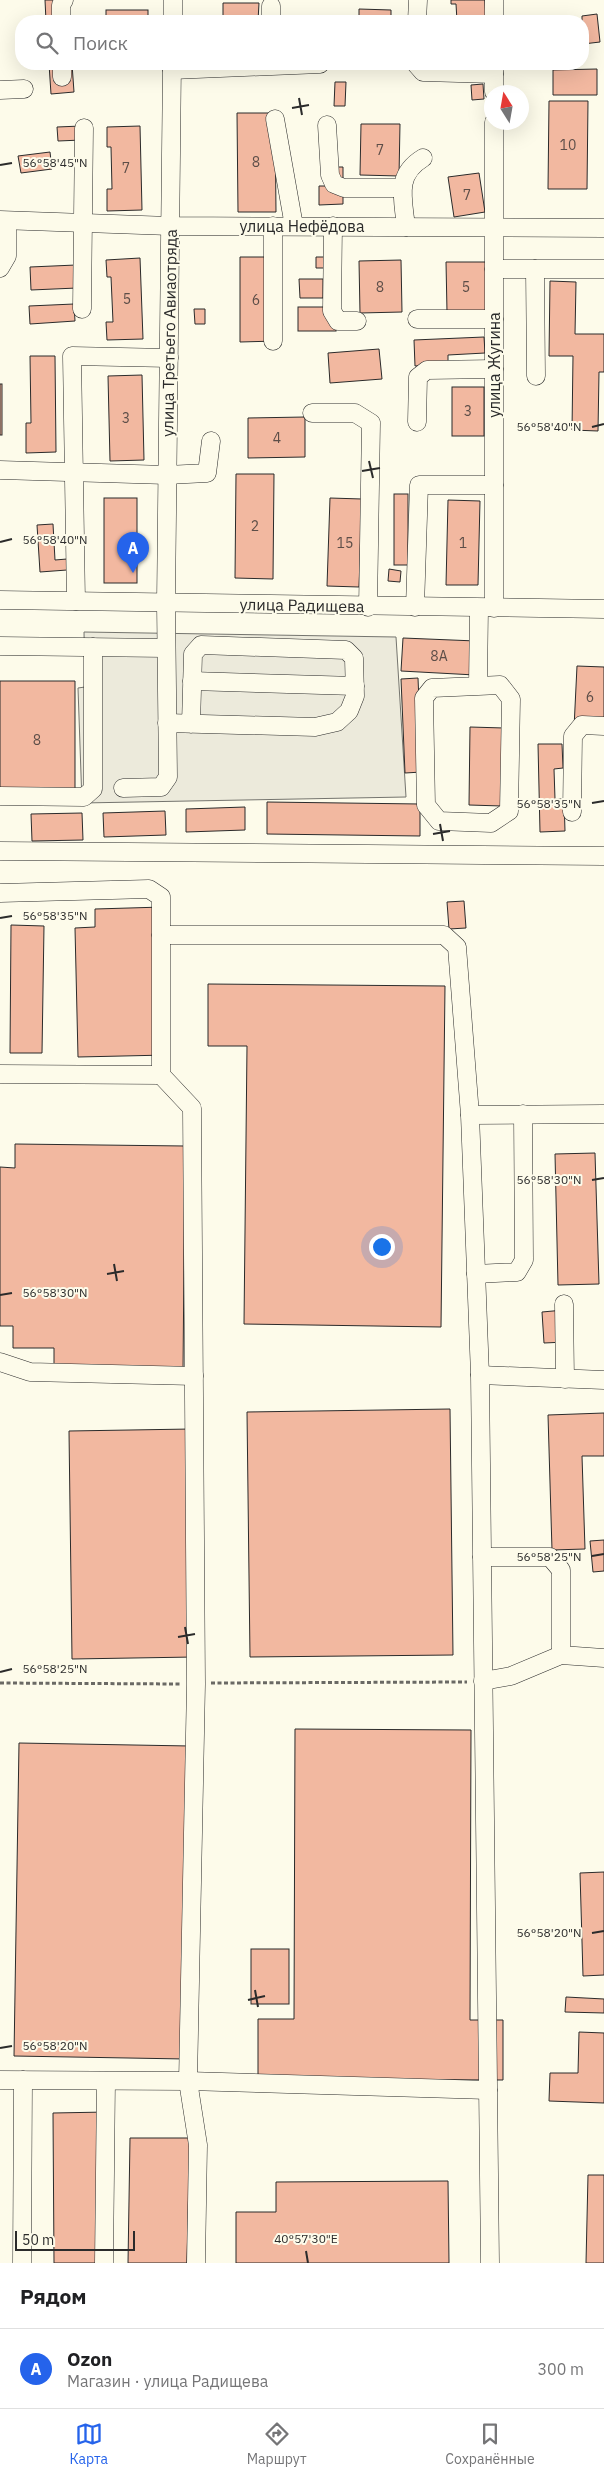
<!DOCTYPE html>
<html lang="ru">
<head>
<meta charset="utf-8">
<style>
	body { margin:0; font-family:"IBM Plex Sans",sans-serif; background:#f2f2f2; color:#202124 }
	.compass { position:absolute; left:484px; top:85px; width:45px; height:45px; border-radius:50%; background:#fff; box-shadow:0 5px 20px #0002; rotate:349deg }
	.scale { position:absolute; left:15px; bottom:12px; width:120px; box-sizing:border-box; padding-left:5px; border:2px solid #2b2b2b; border-top:0; font-size:14px; line-height:18px; white-space:nowrap; color:#2b2b2b; -webkit-text-stroke:4px #fdfbea; paint-order:stroke }
	.you { position:absolute; left:381px; top:1246px; width:18px; height:18px; margin:-12px; border:4px solid #fff; border-radius:50%; background:#1a73e8; box-shadow:0 0 0 8px #1a73e833 }
	.badge { display:grid; place-items:center; width:32px; height:32px; border-radius:50%; background:#2563eb; color:#fff; font-size:16px; font-weight:700 }
	.pin { position:absolute; translate:-50% -41px; filter:drop-shadow(0 1px 2px #0008) }
	.pin::after { content:''; position:absolute; top:26px; width:18px; height:15px; background:inherit; clip-path:polygon(0 0,100% 0,50% 100%) }
	.list { margin:0; padding:0; list-style:none }
	h2 { display:flex; justify-content:space-between; align-items:center; height:65px; margin:0; padding:0 20px; font-size:21px }
	h2 small { font-size:16px; font-weight:400; color:#757577 }
	.list li { display:grid; grid-template-columns:32px 1fr auto; gap:15px; align-items:center; box-sizing:border-box; height:80px; padding:0 20px; border-top:1px solid #e0e0e0 }
	.list b { display:block; font-size:19px; white-space:nowrap }
	.list p { margin:0; font-size:16px; white-space:nowrap; color:#757577 }
	.list em { font-size:16px; font-style:normal; color:#757577 }
	.icon { flex:none; width:28px; height:28px; fill:none; stroke:currentColor; stroke-width:2; stroke-linecap:round; stroke-linejoin:round }
	.map { position:relative; flex:none; width:604px; height:2263px; overflow:hidden }
	.search { position:absolute; background:#fff; box-shadow:0 5px 20px #0002; left:15px; right:15px; top:15px; height:55px; display:flex; align-items:center; gap:12px; box-sizing:border-box; padding:0 18px; border-radius:20px; color:#757577; font-size:19px }
	.sheet { height:145px; background:#fff }
	nav { display:flex; justify-content:space-around; align-items:center; box-sizing:border-box; height:70px; border-top:1px solid #e0e0e0; background:#fff; font-size:14px; color:#757577 }
	nav a { display:grid; justify-items:center; gap:2px }
	nav .on { color:#2563eb }
	.map>svg:first-child { display:block }
	.parking { fill:#eceadb; stroke:#74746e }
	.building { fill:#f2b8a0; stroke:#2b2b2b }
	.lines { fill:none; stroke-linecap:round; stroke-linejoin:round }
	.minor-casing { stroke:#2b2b2b; stroke-width:19 }
	.path { stroke:#6a6964; stroke-width:3; stroke-dasharray:4 2.5; stroke-linecap:butt }
	.minor { stroke:#fdfbea; stroke-width:18 }
	.ticks { fill:none; stroke:#2b2b2b; stroke-width:2 }
	.labels { text-anchor:middle; dominant-baseline:central; stroke-width:4; stroke-linejoin:round; paint-order:stroke }
	.number-label { font-size:14px; fill:#5d4e48 }
	.street-label { font-size:16px; fill:#2b2b2b; stroke:#fdfbea }
	.ticks-label { font-size:12px; text-anchor:middle; fill:#2b2b2b; stroke:#fdfbea; stroke-width:4; stroke-linejoin:round; paint-order:stroke }
</style>
</head>
<body>
<div class="map">
<svg width="604" height="2263" viewBox="0 0 604 2263">
	<rect width="100%" height="100%" fill="#fdfbea"/>
	<!-- parking -->
	<polygon class="parking" points="84,632 396,637 406,797 82,803 78,688 85,687"/>
	<!-- building -->
	<g class="building">
		<polygon points="45,0 67,0 69,21 46,21"/>
		<polygon points="451,0 485,0 486,21 457,21 456,4 451,4"/>
		<polygon points="223,3 259,3 258,21 223,21"/>
		<polygon points="359,9 391,10 391,21 359,21"/>
		<rect x="106" y="10" width="42" height="11"/>
		<polygon points="597,14 600,42 583,44 583,21 576,21 582,21 582,16"/>
		<polygon points="49,64 72,64 74,92 51,94"/>
		<polygon points="597,69 597,95 553,95 553,70"/>
		<polygon points="335,82 346,82 345,106 334,106"/>
		<polygon points="483,84 484,99 472,100 471,85"/>
		<polygon points="549,101 588,101 587,189 548,189"/>
		<polygon points="237,113 275,113 276,212 238,212"/>
		<polygon points="361,124 400,124 399,176 360,175"/>
		<polygon points="81,126 82,140 58,141 57,127"/>
		<polygon points="140,126 142,210 107,211 107,189 112,189 111,147 107,147 107,127"/>
		<polygon points="50,152 52,169 21,173 18,156"/>
		<polygon points="326,167 343,167 343,204 319,205 319,186 326,186"/>
		<polygon points="479,173 485,212 454,217 448,177"/>
		<polygon points="240,257 278,257 277,341 240,342"/>
		<polygon points="316,257 328,257 329,268 316,268"/>
		<polygon points="140,258 143,339 107,340 106,322 113,322 111,277 107,277 106,260"/>
		<polygon points="401,260 402,312 360,313 359,261"/>
		<polygon points="446,262 486,262 486,312 447,312"/>
		<polygon points="76,265 77,288 31,290 30,267"/>
		<polygon points="299,279 323,279 323,298 300,298"/>
		<polygon points="550,281 576,282 575,334 604,334 604,372 599,372 598,431 572,430 573,356 549,356"/>
		<polygon points="74,304 75,321 30,324 29,306"/>
		<rect x="298" y="307" width="38" height="24"/>
		<polygon points="194,309 205,309 205,324 195,324"/>
		<polygon points="484,337 485,353 448,355 448,364 415,366 414,340"/>
		<polygon points="379,349 382,379 330,383 328,353"/>
		<polygon points="30,356 55,356 56,452 26,453 26,423 31,423"/>
		<polygon points="142,375 144,460 110,461 108,376"/>
		<rect x="0" y="384" width="2" height="51"/>
		<rect x="452" y="387" width="32" height="49"/>
		<polygon points="305,417 305,457 248,458 248,418"/>
		<polygon points="236,474 274,474 273,579 235,578"/>
		<rect x="394" y="494" width="14" height="71"/>
		<rect x="104" y="498" width="33" height="85"/>
		<polygon points="330,498 362,499 359,587 327,586"/>
		<polygon points="448,500 480,501 478,585 446,585"/>
		<polygon points="53,524 55,560 67,559 67,570 40,572 37,525"/>
		<polygon points="389,569 401,571 400,582 388,581"/>
		<polygon points="403,638 476,641 475,675 401,671"/>
		<polygon points="577,666 604,667 604,729 574,728"/>
		<polygon points="418,678 422,772 405,773 401,679"/>
		<polygon points="0,681 75,681 75,799 0,800"/>
		<polygon points="470,727 504,728 502,806 469,805"/>
		<polygon points="538,744 562,744 563,768 554,769 555,799 564,799 565,831 540,832"/>
		<polygon points="267,802 420,804 420,836 267,834"/>
		<polygon points="245,807 245,830 186,832 186,809"/>
		<polygon points="165,811 166,835 104,837 103,813"/>
		<polygon points="82,813 83,840 32,841 31,814"/>
		<polygon points="464,901 466,928 449,929 447,902"/>
		<polygon points="163,907 167,1055 78,1057 75,928 95,927 95,909"/>
		<polygon points="11,925 44,926 42,1053 10,1053"/>
		<polygon points="208,984 445,986 441,1327 244,1324 247,1046 208,1046"/>
		<polygon points="15,1144 185,1146 183,1373 54,1372 54,1348 13,1348 13,1326 0,1326 0,1167 15,1168"/>
		<polygon points="595,1153 599,1284 558,1285 555,1154"/>
		<polygon points="564,1310 566,1342 544,1343 542,1312"/>
		<polygon points="450,1409 453,1655 250,1657 247,1412"/>
		<polygon points="604,1413 604,1456 582,1456 585,1549 552,1550 548,1415"/>
		<polygon points="191,1429 194,1657 72,1659 69,1431"/>
		<polygon points="604,1540 604,1571 593,1572 590,1541"/>
		<polygon points="295,1729 471,1730 470,2020 503,2020 503,2080 258,2079 258,2019 294,2019"/>
		<polygon points="19,1743 190,1746 185,2059 14,2056"/>
		<polygon points="604,1872 604,1975 583,1976 580,1873"/>
		<rect x="251" y="1949" width="38" height="55"/>
		<polygon points="566,1997 604,1999 604,2013 565,2012"/>
		<polygon points="579,2032 604,2033 604,2103 549,2101 550,2073 578,2073"/>
		<polygon points="107,2112 109,2263 54,2263 53,2113"/>
		<polygon points="130,2138 190,2138 187,2263 128,2263"/>
		<polygon points="588,2175 604,2175 604,2263 586,2263"/>
		<polygon points="448,2181 449,2263 236,2263 236,2212 276,2212 276,2182"/>
	</g>
	<g class="lines">
		<!-- minor casing -->
		<g class="minor-casing">
			<g id="minor">
				<polyline points="61,21 61,5 64,0"/>
				<polyline points="173,21 173,0"/>
				<polyline points="271,21 271,6"/>
				<polyline points="417,21 418,0"/>
				<polyline points="494,21 494,0"/>
				<polyline points="62,64 62,77"/>
				<polyline points="416,64 423,72 494,74"/>
				<polyline points="494,64 494,92"/>
				<polyline points="172,70 320,64"/>
				<polyline points="0,90 24,89"/>
				<polyline points="275,119 294,226"/>
				<polyline points="494,122 494,608"/>
				<polyline points="327,125 330,175 334,184 344,188 402,188"/>
				<polyline points="0,220 170,226 604,228"/>
				<polyline points="273,226 273,341"/>
				<polyline points="333,226 332,311 338,321 357,321"/>
				<path d="M406,227C403,198 395,175 423,158"/>
				<polyline points="0,268 7,256 7,221"/>
				<polyline points="494,269 604,269"/>
				<polyline points="535,269 536,376"/>
				<polyline points="82,309 84,128"/>
				<polyline points="417,319 494,319"/>
				<polyline points="312,413 355,413 371,423 368,607"/>
				<polyline points="417,422 418,377 427,370 494,369"/>
				<polyline points="0,470 167,475 207,473 211,441"/>
				<polyline points="0,600 604,609"/>
				<polyline points="76,601 72,356 169,358"/>
				<polyline points="415,607 419,485 494,485"/>
				<polyline points="0,646 166,648"/>
				<polyline points="192,681 355,686"/>
				<polyline points="478,686 500,685 511,699 509,811 491,823 439,821 426,805 424,698 432,688 478,686 479,608"/>
				<polyline points="167,723 315,727 337,722 349,711 355,696 354,658 346,650 201,645 193,654 191,724"/>
				<polyline points="123,788 161,787 168,777 166,603 172,64"/>
				<polyline points="0,796 84,797 93,789 93,647"/>
				<polyline points="572,812 573,736 582,725 604,726"/>
				<polyline points="0,851 604,856"/>
				<polyline points="0,893 149,889 161,897 161,1075 192,1108 196,1684 188,2081 198,2145 196,2263"/>
				<polyline points="161,935 444,935 457,947 470,1115 480,1375 490,2263"/>
				<polyline points="0,1074 161,1075"/>
				<polyline points="470,1115 604,1114"/>
				<polyline points="476,1274 517,1272 524,1260 523,1114"/>
				<polyline points="564,1304 565,1379"/>
				<polyline points="0,1362 30,1372 194,1376"/>
				<polyline points="480,1375 604,1380"/>
				<polyline points="482,1557 550,1557 561,1570 561,1655"/>
				<polyline points="483,1681 511,1676 561,1655 604,1658"/>
				<polyline points="0,2080 188,2081 488,2090"/>
				<polyline points="22,2263 23,2080"/>
				<polyline points="104,2263 106,2081"/>
			</g>
		</g>
		<!-- path -->
		<g class="path">
			<polyline points="0,1683 182,1684"/>
			<polyline points="211,1683 467,1682"/>
		</g>
		<!-- minor -->
		<use href="#minor" class="minor"/>
	</g>
	<!-- ticks -->
	<path class="ticks" d="M299,98L302,115M292,108L309,105M0,165L12,163M592,427L604,424M369,461L373,478M362,471L380,468M0,542L12,539M592,803L604,801M440,824L443,841M433,834L450,831M0,918L12,916M592,1180L604,1178M114,1264L117,1281M107,1274L124,1271M0,1295L12,1293M592,1556L604,1554M185,1627L188,1644M178,1637L195,1634M0,1672L12,1669M592,1933L604,1931M255,1990L258,2007M248,2000L265,1996M0,2048L12,2046M306,2251L308,2263"/>
	<g class="labels">
		<!-- number labels -->
		<g class="number-label">
			<text x="568" y="145">10</text>
			<text x="380" y="150">7</text>
			<text x="256" y="162">8</text>
			<text x="126" y="168">7</text>
			<text x="467" y="195">7</text>
			<text x="380" y="287">8</text>
			<text x="466" y="287">5</text>
			<text x="127" y="299">5</text>
			<text x="256" y="300">6</text>
			<text x="468" y="411">3</text>
			<text x="126" y="418">3</text>
			<text x="277" y="438">4</text>
			<text x="255" y="526">2</text>
			<text x="345" y="543">15</text>
			<text x="463" y="543">1</text>
			<text x="439" y="656">8А</text>
			<text x="590" y="697">6</text>
			<text x="37" y="740">8</text>
		</g>
		<!-- street labels -->
		<g class="street-label">
			<text x="302" y="226">улица Нефёдова</text>
			<text transform="translate(169 333) rotate(-89)">улица Третьего Авиаотряда</text>
			<text transform="translate(494 365) rotate(-90)">улица Жугина</text>
			<text transform="translate(302 605) rotate(1)">улица Радищева</text>
		</g>
	</g>
	<g class="ticks-label">
		<text x="55" y="167">56°58'45"N</text>
		<text x="549" y="431">56°58'40"N</text>
		<text x="55" y="544">56°58'40"N</text>
		<text x="549" y="808">56°58'35"N</text>
		<text x="55" y="920">56°58'35"N</text>
		<text x="549" y="1184">56°58'30"N</text>
		<text x="55" y="1297">56°58'30"N</text>
		<text x="549" y="1561">56°58'25"N</text>
		<text x="55" y="1673">56°58'25"N</text>
		<text x="549" y="1937">56°58'20"N</text>
		<text x="55" y="2050">56°58'20"N</text>
		<text x="306" y="2243">40°57'30"E</text>
	</g>
</svg>
<svg class="compass" viewBox="-18 -18 36 36"><path d="M0-13l5 13h-10z" fill="#e53935"/><path d="M0 13l5-13h-10z" fill="#757577"/></svg>
<div class="scale">50 m</div>
<div class="you"></div>
<div class="pin badge" style="left:133px;top:573px">A</div>
<div class="search"><svg class="icon" aria-label="search" viewBox="0 0 24 24"><circle cx="10" cy="10" r="6"/><path d="M15 15l6 6"/></svg>Поиск</div>
</div>
<section class="sheet">
<h2>Рядом<small></small></h2>
<ul class="list">
<li><span class="badge">A</span><div><b>Ozon</b><p>Магазин · улица Радищева</p></div><em>300 m</em></li>
</ul>
</section>
<nav>
<a class="on"><svg class="icon" aria-label="map" viewBox="0 0 24 24"><path d="M3 6l6-2 6 2 6-2v14l-6 2-6-2-6 2zM9 4v14M15 6v14"/></svg>Карта</a>
<a><svg class="icon" aria-label="directions" viewBox="0 0 24 24"><path d="M12 3l9 9-9 9-9-9zM9 14v-3h6M13 9l2 2-2 2"/></svg>Маршрут</a>
<a><svg class="icon" aria-label="saved" viewBox="0 0 24 24"><path d="M7 4h10v16l-5-4-5 4z"/></svg>Сохранённые</a>
</nav>
</body>
</html>
